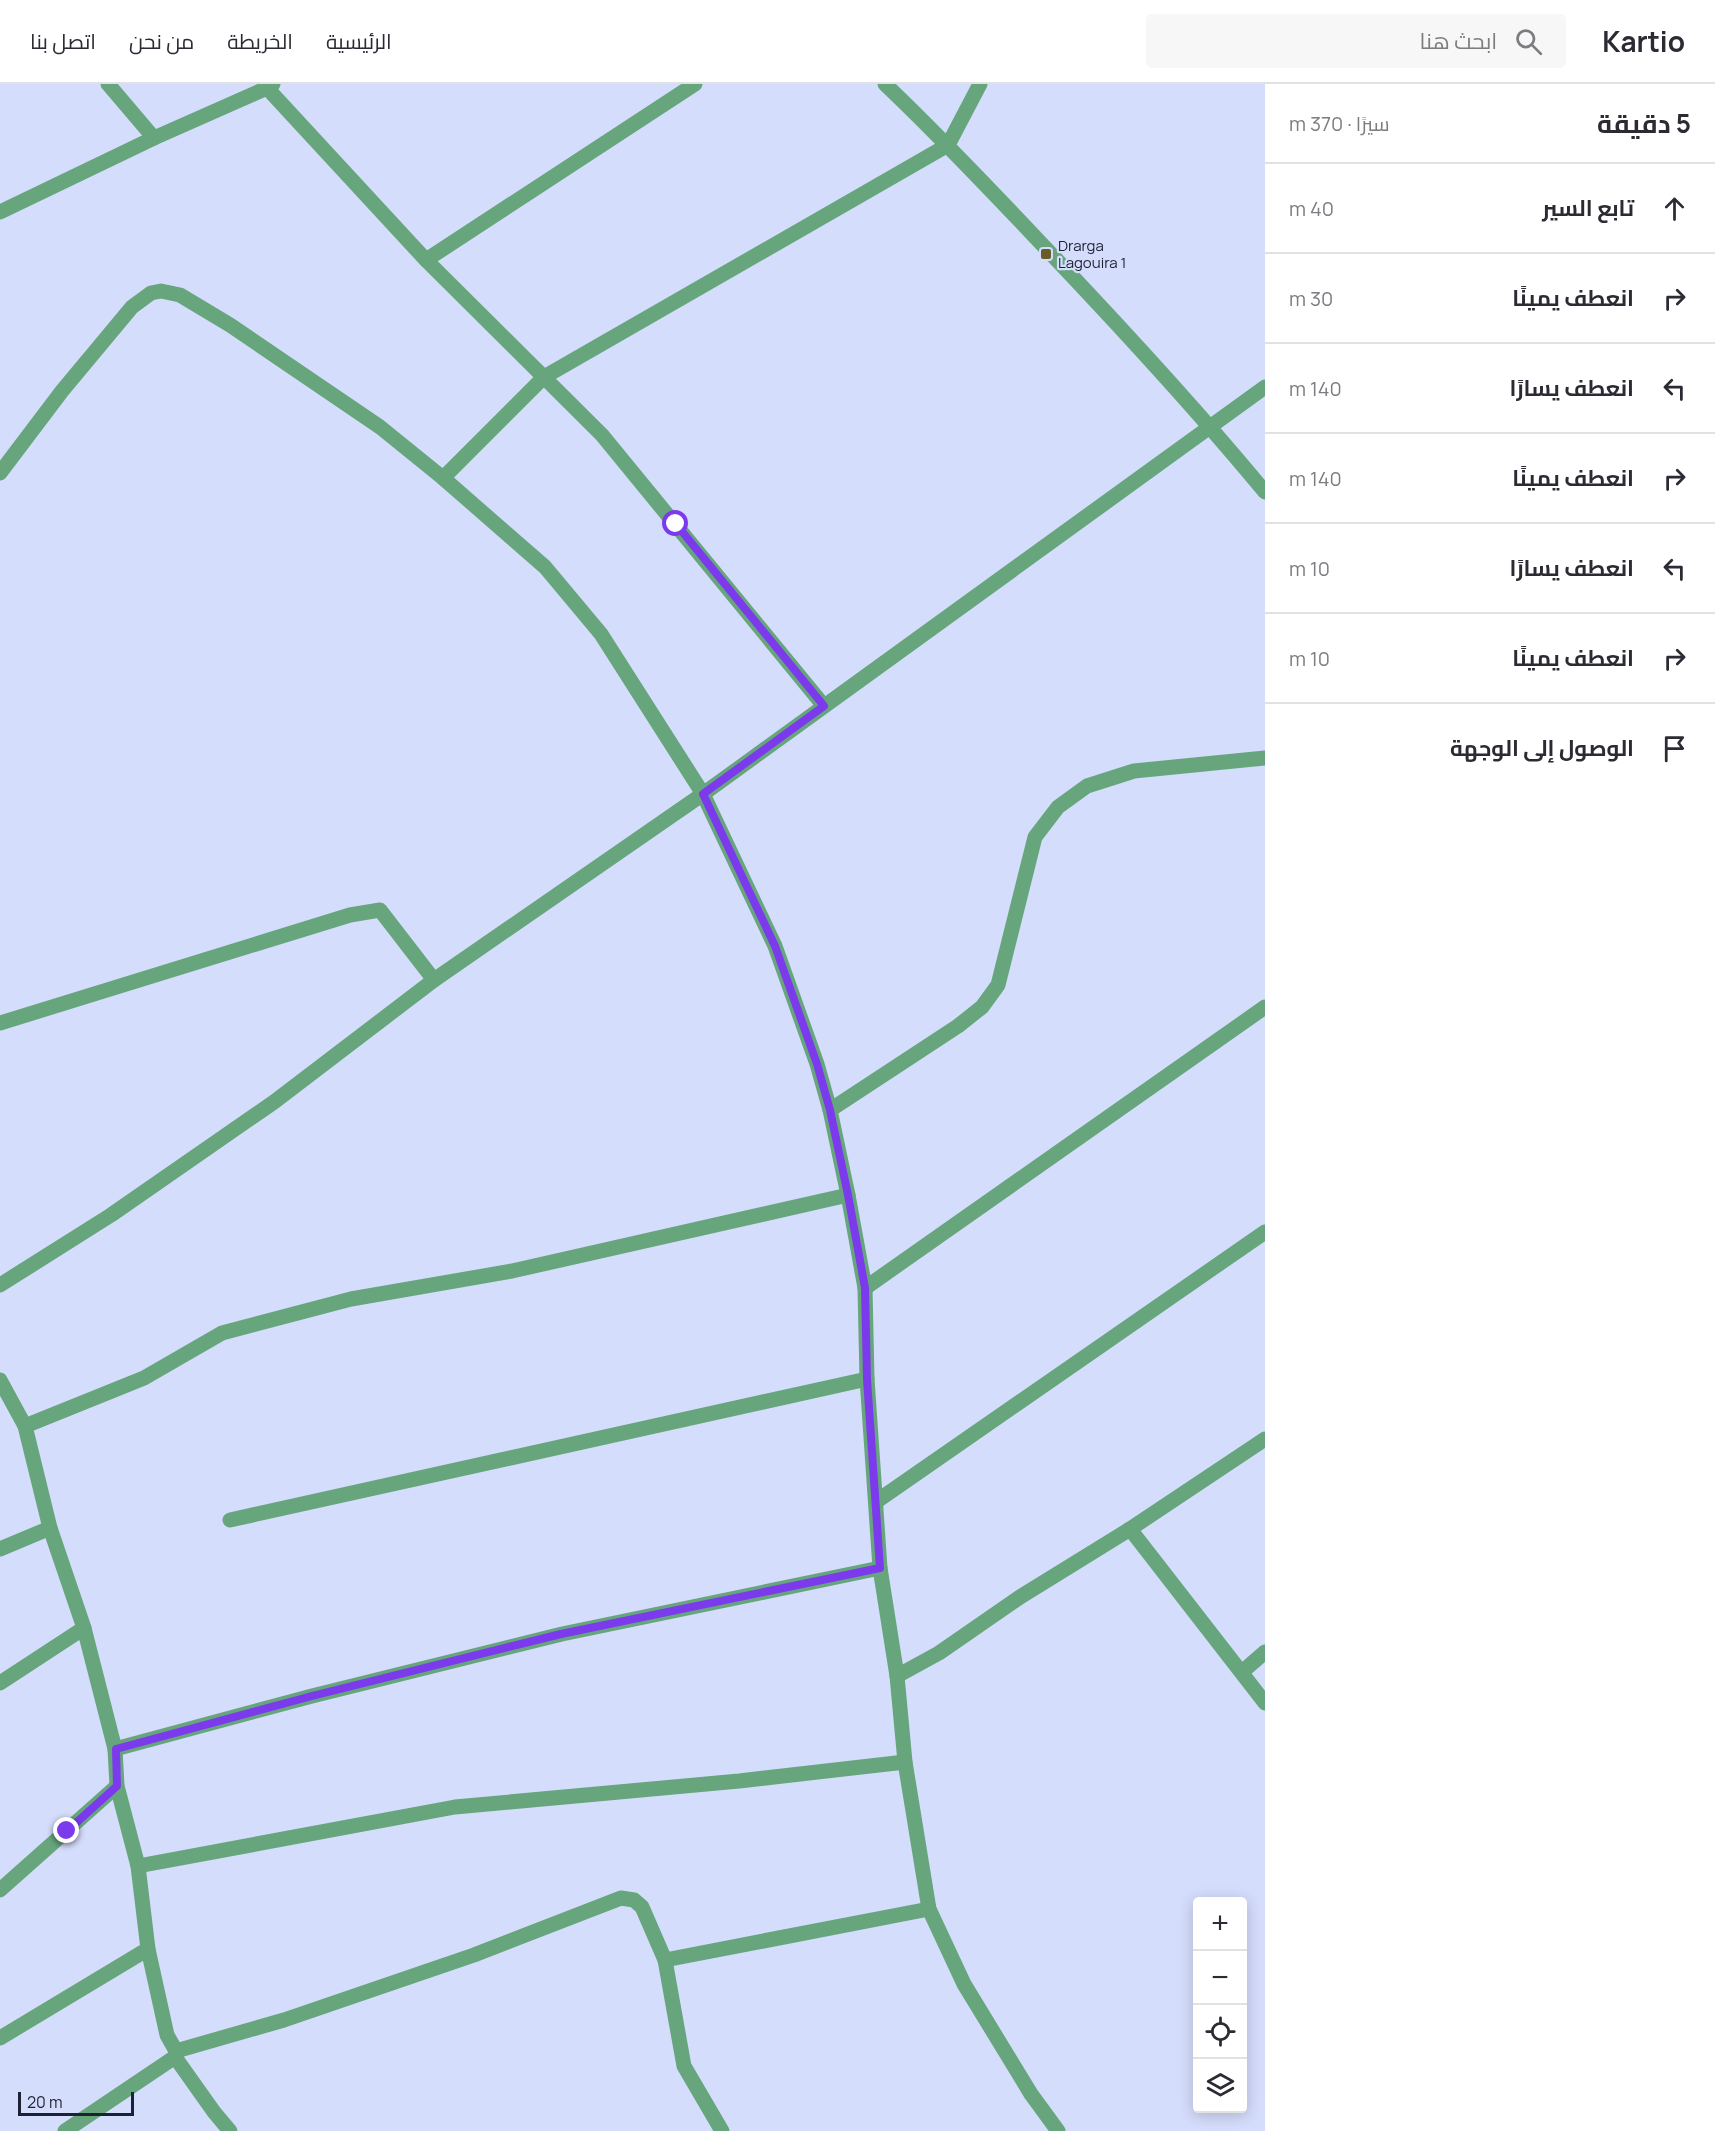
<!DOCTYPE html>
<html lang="ar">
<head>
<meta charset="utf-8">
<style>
	body { margin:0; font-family:Manrope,Cairo,sans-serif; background:#f7f7f7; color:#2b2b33; direction:rtl }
	.controls { position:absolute; right:18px; bottom:18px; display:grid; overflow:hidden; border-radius:6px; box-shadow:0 3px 15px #0003 }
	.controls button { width:54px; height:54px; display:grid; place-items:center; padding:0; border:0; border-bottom:2px solid #e1e1e2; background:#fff; color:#2b2b33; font:30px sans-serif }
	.scale { position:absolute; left:18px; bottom:15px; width:116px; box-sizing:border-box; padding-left:6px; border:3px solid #1d2134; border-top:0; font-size:16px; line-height:21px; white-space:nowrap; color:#1d2134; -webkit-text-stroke:4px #d5ddfc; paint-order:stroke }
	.stop { position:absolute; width:18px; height:18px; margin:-14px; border:4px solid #7c3aed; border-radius:50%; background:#fff }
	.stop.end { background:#7c3aed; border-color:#fff; box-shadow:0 2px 6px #0008 }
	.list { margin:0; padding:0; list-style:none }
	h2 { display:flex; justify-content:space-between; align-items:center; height:78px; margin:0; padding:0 24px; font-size:26px }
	h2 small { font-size:20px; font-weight:400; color:#7c7c81 }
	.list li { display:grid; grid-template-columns:39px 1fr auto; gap:18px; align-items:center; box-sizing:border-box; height:90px; padding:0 24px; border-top:2px solid #e1e1e2 }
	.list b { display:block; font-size:22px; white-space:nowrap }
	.list em { font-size:20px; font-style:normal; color:#7c7c81 }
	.icon { flex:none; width:33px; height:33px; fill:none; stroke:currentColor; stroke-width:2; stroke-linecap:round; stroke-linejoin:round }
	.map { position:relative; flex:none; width:1265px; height:2047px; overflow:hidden; direction:ltr }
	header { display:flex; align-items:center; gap:36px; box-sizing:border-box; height:84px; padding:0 30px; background:#fff; border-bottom:2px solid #e1e1e2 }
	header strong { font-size:28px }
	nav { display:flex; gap:33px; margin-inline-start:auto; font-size:21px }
	.search { width:420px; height:54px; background:#f7f7f7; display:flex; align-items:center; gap:15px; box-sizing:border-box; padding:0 21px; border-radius:6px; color:#7c7c81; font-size:22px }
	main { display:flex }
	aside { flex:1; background:#fff }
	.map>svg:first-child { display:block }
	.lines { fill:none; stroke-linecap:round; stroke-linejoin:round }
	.service { stroke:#67a67c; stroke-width:15 }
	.minor { stroke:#67a67c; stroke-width:15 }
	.tertiary { stroke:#67a67c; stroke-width:15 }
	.route { stroke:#7c3aed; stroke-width:8 }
	.poi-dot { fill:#6a5c29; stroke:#d5ddfc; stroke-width:2 }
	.labels { text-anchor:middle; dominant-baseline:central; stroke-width:4.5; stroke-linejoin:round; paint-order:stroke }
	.poi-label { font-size:15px; fill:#1d2134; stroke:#d5ddfc; text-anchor:start }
</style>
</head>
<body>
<header>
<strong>Kartio</strong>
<div class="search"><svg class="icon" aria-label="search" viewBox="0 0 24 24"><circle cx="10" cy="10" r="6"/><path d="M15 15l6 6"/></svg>ابحث هنا</div>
<nav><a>الرئيسية</a><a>الخريطة</a><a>من نحن</a><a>اتصل بنا</a></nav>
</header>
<main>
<aside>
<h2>5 دقيقة<small>سيرًا · 370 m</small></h2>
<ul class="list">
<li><svg class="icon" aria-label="ahead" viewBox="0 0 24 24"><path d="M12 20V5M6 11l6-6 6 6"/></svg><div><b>تابع السير</b></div><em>40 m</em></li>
<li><svg class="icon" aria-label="right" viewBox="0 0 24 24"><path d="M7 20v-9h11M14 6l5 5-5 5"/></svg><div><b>انعطف يمينًا</b></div><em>30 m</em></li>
<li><svg class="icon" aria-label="left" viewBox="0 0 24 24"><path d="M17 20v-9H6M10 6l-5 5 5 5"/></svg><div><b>انعطف يسارًا</b></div><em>140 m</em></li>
<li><svg class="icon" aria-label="right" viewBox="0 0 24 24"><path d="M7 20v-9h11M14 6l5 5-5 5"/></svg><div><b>انعطف يمينًا</b></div><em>140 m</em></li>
<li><svg class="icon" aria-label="left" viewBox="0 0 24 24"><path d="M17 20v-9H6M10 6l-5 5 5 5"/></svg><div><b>انعطف يسارًا</b></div><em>10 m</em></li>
<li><svg class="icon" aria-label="right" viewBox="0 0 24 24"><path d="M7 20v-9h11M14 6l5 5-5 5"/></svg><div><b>انعطف يمينًا</b></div><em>10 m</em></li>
<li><svg class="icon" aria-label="arrive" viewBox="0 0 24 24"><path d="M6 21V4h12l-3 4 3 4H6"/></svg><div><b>الوصول إلى الوجهة</b></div></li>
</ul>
</aside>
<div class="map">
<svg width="1265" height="2047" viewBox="0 0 1265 2047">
	<rect width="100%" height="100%" fill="#d5ddfc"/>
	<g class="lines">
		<!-- service -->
		<g class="service">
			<polyline points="230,1436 867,1295"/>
			<polyline points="1242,1588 1265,1568"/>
			<polyline points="115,1665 312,1612 562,1550 880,1484"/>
			<polyline points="138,1782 455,1723 739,1697 905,1678"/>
		</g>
		<!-- minor -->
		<g class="minor">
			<polyline points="108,0 154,54"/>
			<polyline points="273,0 267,4 426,176 602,351 824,622"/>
			<polyline points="0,128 154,54 267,4"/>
			<polyline points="426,176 695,0"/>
			<polyline points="0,389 62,307 132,223 151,209 161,207 180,211 230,241 380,343 443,394 545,483 601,550 703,710 775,862 817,980 830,1026 848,1111 865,1204 867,1295 880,1484 897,1592 905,1678 929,1825 964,1900 1031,2010 1058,2047"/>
			<polyline points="443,394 544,293 948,61 980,0"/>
			<polyline points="0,939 350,831 380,826 434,896"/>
			<polyline points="830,1026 958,942 982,923 998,901 1035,753 1058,723 1087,702 1134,687 1265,674"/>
			<polyline points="0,1201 111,1131 274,1018 434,896 703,710 1265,303"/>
			<polyline points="865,1204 1265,923"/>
			<polyline points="0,1296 25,1342 50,1444 84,1544 115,1665 117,1702 138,1782 148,1865 167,1951 176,1967 175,1973 214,2028 230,2047"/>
			<polyline points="25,1342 144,1294 222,1249 351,1215 512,1187 848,1111"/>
			<polyline points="877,1417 1265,1148"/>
			<polyline points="1130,1445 1265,1619"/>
			<polyline points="0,1465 50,1444"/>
			<polyline points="897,1592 939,1569 1020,1513 1130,1445 1265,1355"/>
			<polyline points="0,1599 84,1544"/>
			<polyline points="0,1806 117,1702"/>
			<polyline points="665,1876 684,1982 722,2047"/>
			<polyline points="0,1954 148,1865"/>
			<polyline points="176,1967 284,1936 474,1871 621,1814 634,1816 642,1823 665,1876 929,1825"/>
			<polyline points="65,2047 175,1973"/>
		</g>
		<!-- tertiary -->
		<path class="tertiary" d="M885,0C944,56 1000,116 1056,175C1128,251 1198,327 1265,408"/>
	</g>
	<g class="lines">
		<!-- route -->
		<polyline class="route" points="67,1747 117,1702 116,1665 312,1612 561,1550 880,1484 867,1295 865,1204 848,1111 830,1026 817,980 775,862 703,710 824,622 676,440"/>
	</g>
	<!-- markers -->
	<rect class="poi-dot" x="1040" y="164" width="12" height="12" rx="3"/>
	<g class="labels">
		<!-- poi labels -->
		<g class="poi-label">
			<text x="1058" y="161">Drarga<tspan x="1058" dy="17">Lagouira 1</tspan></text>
		</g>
	</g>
</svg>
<div class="controls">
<button>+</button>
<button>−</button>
<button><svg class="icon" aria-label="locate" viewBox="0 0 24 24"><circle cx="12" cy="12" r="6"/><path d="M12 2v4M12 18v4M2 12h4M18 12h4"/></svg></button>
<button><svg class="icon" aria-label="layers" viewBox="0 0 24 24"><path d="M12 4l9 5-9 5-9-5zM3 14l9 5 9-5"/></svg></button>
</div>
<div class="scale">20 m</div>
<div class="stop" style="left:676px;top:440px"></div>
<div class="stop end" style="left:67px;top:1747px"></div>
</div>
</main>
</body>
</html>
